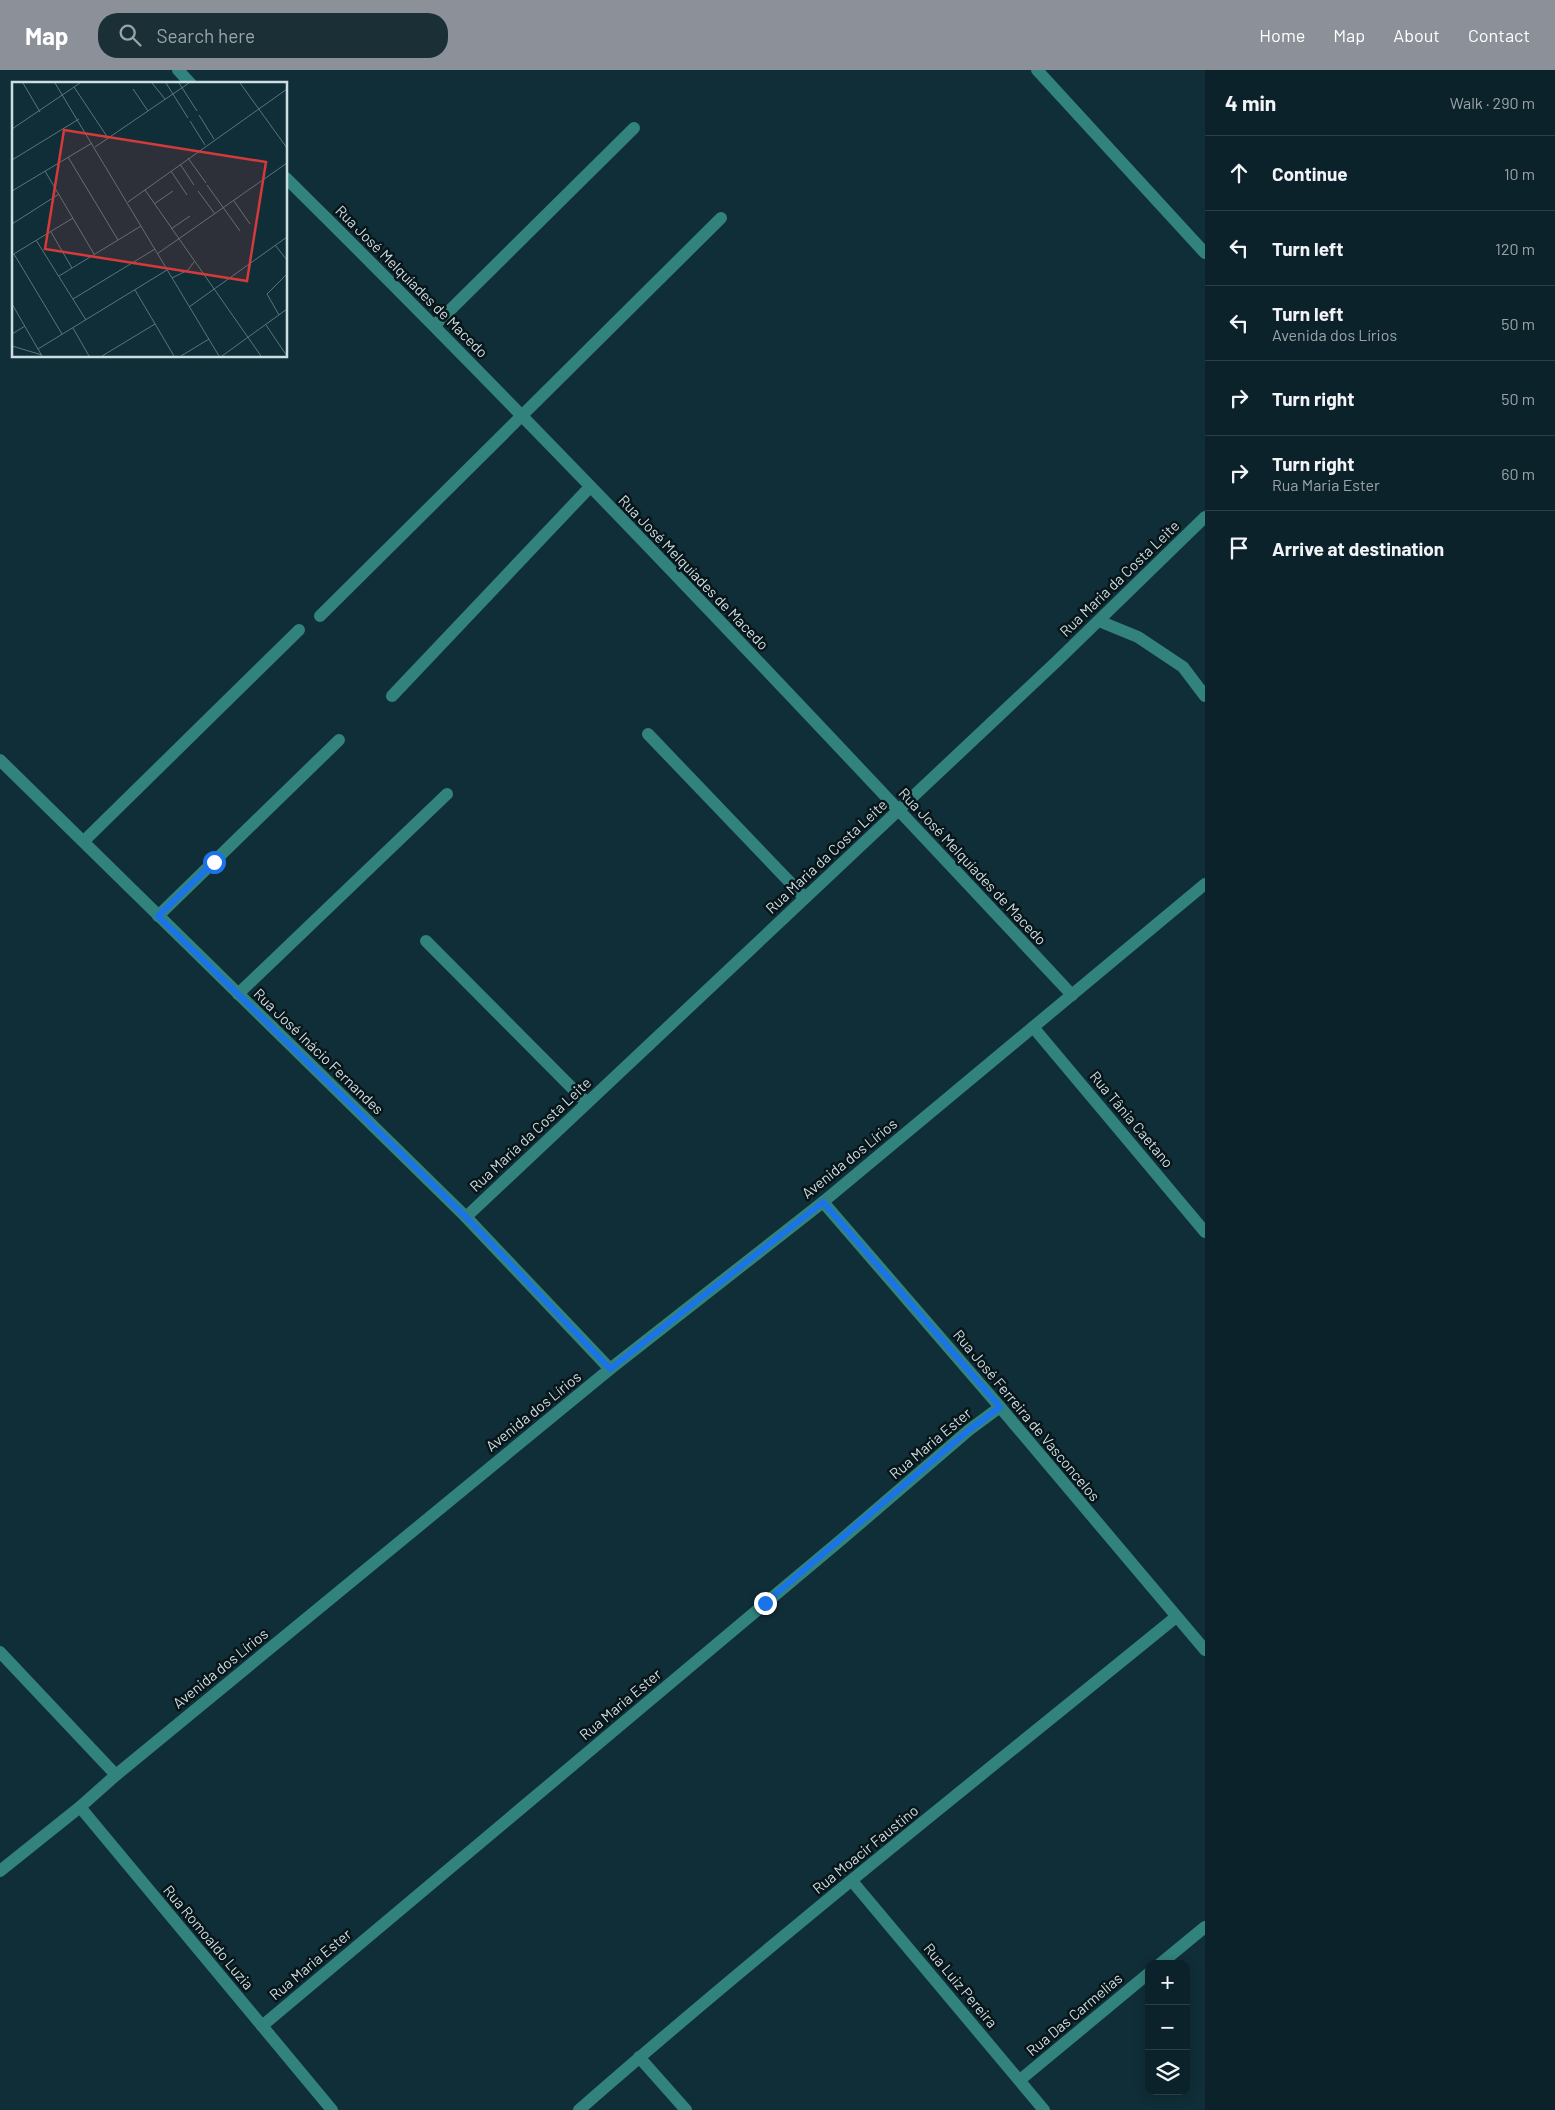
<!DOCTYPE html>
<html lang="en">
<head>
<meta charset="utf-8">
<style>
	body { margin:0; font-family:Barlow,sans-serif; background:#1a2f36; color:#f1f3f6 }
	.controls { position:absolute; right:15px; bottom:15px; display:grid; overflow:hidden; border-radius:10px; box-shadow:0 2px 12px #0003 }
	.controls button { width:45px; height:45px; display:grid; place-items:center; padding:0; border:0; border-bottom:1px solid #2c3f47; background:#0c222a; color:#f1f3f6; font:25px sans-serif }
	.stop { position:absolute; width:15px; height:15px; margin:-11px; border:4px solid #1a73e8; border-radius:50%; background:#fff }
	.stop.end { background:#1a73e8; border-color:#fff; box-shadow:0 1px 5px #0008 }
	.list { margin:0; padding:0; list-style:none }
	h2 { display:flex; justify-content:space-between; align-items:center; height:65px; margin:0; padding:0 20px; font-size:21px }
	h2 small { font-size:16px; font-weight:400; color:#9aa4a8 }
	.list li { display:grid; grid-template-columns:32px 1fr auto; gap:15px; align-items:center; box-sizing:border-box; height:75px; padding:0 20px; border-top:1px solid #2c3f47 }
	.list b { display:block; font-size:19px; white-space:nowrap }
	.list p { margin:0; font-size:16px; white-space:nowrap; color:#9aa4a8 }
	.list em { font-size:16px; font-style:normal; color:#9aa4a8 }
	.icon { flex:none; width:28px; height:28px; fill:none; stroke:currentColor; stroke-width:2; stroke-linecap:round; stroke-linejoin:round }
	.map { position:relative; flex:none; width:1205px; height:2040px; overflow:hidden }
	header { display:flex; align-items:center; gap:30px; box-sizing:border-box; height:70px; padding:0 25px; background:#8c9099; color:#fff }
	header strong { font-size:24px }
	nav { display:flex; gap:28px; margin-inline-start:auto; font-size:18px }
	.search { width:350px; height:45px; background:#1a2f36; display:flex; align-items:center; gap:12px; box-sizing:border-box; padding:0 18px; border-radius:20px; color:#9aa4a8; font-size:19px }
	main { display:flex }
	aside { flex:1; background:#0c222a }
	.map>svg:first-child { display:block }
	.lines { fill:none; stroke-linecap:round; stroke-linejoin:round }
	.minor { stroke:#32837e; stroke-width:12 }
	.route { stroke:#1a73e8; stroke-width:6 }
	.labels { text-anchor:middle; dominant-baseline:central; stroke-width:5; stroke-linejoin:round; paint-order:stroke }
	.street-label { font-size:15px; fill:#ccdde3; stroke:#081519 }
	.inset-road { fill:none; stroke:#5b747c; stroke-width:1 }
	.view { fill:#d53a3b; fill-opacity:0.15; stroke:#d53a3b; stroke-width:2.5 }
	.inset-edge { fill:none; stroke:#ccdde3; stroke-width:2.5 }
</style>
</head>
<body>
<header>
<strong>Map</strong>
<div class="search"><svg class="icon" aria-label="search" viewBox="0 0 24 24"><circle cx="10" cy="10" r="6"/><path d="M15 15l6 6"/></svg>Search here</div>
<nav><a>Home</a><a>Map</a><a>About</a><a>Contact</a></nav>
</header>
<main>
<div class="map">
<svg width="1205" height="2040" viewBox="0 0 1205 2040">
	<rect width="100%" height="100%" fill="#102e38"/>
	<g class="lines">
		<!-- minor -->
		<g class="minor">
			<polyline points="178,0 191,14"/>
			<polyline points="1037,0 1205,183"/>
			<path d="M286,108C555,374 814,649 1072,925"/>
			<polyline points="435,255 634,58"/>
			<polyline points="320,546 721,148"/>
			<polyline points="1099,551 1138,567 1183,597 1205,626"/>
			<polyline points="392,626 590,417"/>
			<polyline points="648,664 805,828"/>
			<polyline points="0,690 466,1147 610,1299"/>
			<polyline points="84,771 299,560"/>
			<polyline points="158,846 339,670"/>
			<polyline points="426,871 587,1033"/>
			<polyline points="238,924 447,724"/>
			<polyline points="1033,957 1205,1162"/>
			<polyline points="823,1132 1000,1337 1205,1580"/>
			<polyline points="466,1147 1056,592 1205,447"/>
			<polyline points="0,1582 116,1705"/>
			<polyline points="80,1737 332,2040"/>
			<polyline points="0,1801 80,1737 116,1705 610,1299 823,1132 1205,814"/>
			<polyline points="852,1811 1044,2040"/>
			<polyline points="1160,1894 1205,1857"/>
			<polyline points="262,1956 842,1469 969,1360 1000,1337"/>
			<polyline points="639,1987 686,2040"/>
			<polyline points="1020,2010 1149,1903"/>
			<path d="M579,2040C773,1870 976,1710 1176,1547"/>
		</g>
	</g>
	<g class="lines">
		<!-- route -->
		<polyline class="route" points="214,792 158,846 466,1147 610,1299 823,1132 1000,1337 969,1360 765,1533"/>
	</g>
	<g class="labels">
		<!-- street labels -->
		<g class="street-label">
			<text transform="translate(412 211) rotate(45)">Rua José Melquíades de Macedo</text>
			<text transform="translate(694 502) rotate(46)">Rua José Melquíades de Macedo</text>
			<text transform="translate(1119 508) rotate(-44)">Rua Maria da Costa Leite</text>
			<text transform="translate(826 786) rotate(-43)">Rua Maria da Costa Leite</text>
			<text transform="translate(973 796) rotate(47)">Rua José Melquíades de Macedo</text>
			<text transform="translate(319 981) rotate(44)">Rua José Inácio Fernandes</text>
			<text transform="translate(1132 1049) rotate(50)">Rua Tânia Caetano</text>
			<text transform="translate(530 1064) rotate(-43)">Rua Maria da Costa Leite</text>
			<text transform="translate(849 1088) rotate(-39)">Avenida dos Lírios</text>
			<text transform="translate(533 1341) rotate(-39)">Avenida dos Lírios</text>
			<text transform="translate(1027 1345) rotate(50)">Rua José Ferreira de Vasconcelos</text>
			<text transform="translate(930 1373) rotate(-40)">Rua Maria Ester</text>
			<text transform="translate(220 1598) rotate(-39)">Avenida dos Lírios</text>
			<text transform="translate(620 1634) rotate(-40)">Rua Maria Ester</text>
			<text transform="translate(865 1779) rotate(-39)">Rua Moacir Faustino</text>
			<text transform="translate(209 1867) rotate(50)">Rua Romoaldo Luzia</text>
			<text transform="translate(310 1894) rotate(-40)">Rua Maria Ester</text>
			<text transform="translate(961 1915) rotate(50)">Rua Luiz Pereira</text>
			<text transform="translate(1074 1944) rotate(-40)">Rua Das Carmelias</text>
		</g>
	</g>
	<!-- overview -->
	<g transform="translate(12 12)">
		<rect width="275" height="275" fill="#102e38"/>
		<path class="inset-road" d="M11,1L28,30M43,1L207,274M140,1L153,17M154,1L176,36M167,1L185,29M228,1L275,66M62,5L96,56M121,7L136,29M187,33L202,57M178,39L193,63M0,47L68,1M83,65L177,1M56,75L106,158M176,76L194,101M0,78L67,37M168,82L182,103M33,89L82,172M159,89L175,113M195,103L228,149M133,108L249,274M0,109L80,61M186,109L203,132M222,119L238,142M116,120L275,7M142,122L161,109M0,142L47,112M159,147L178,134M39,150L60,186M24,158L74,238M263,163L275,178M2,172L50,252M145,172L275,81M0,173L61,136M47,194L129,144M160,196L176,188L182,180M123,208L162,274M61,217L143,167M0,222L30,274M177,225L275,155M267,233L255,212L275,192M254,243L275,274M61,246L77,274M0,252L13,244M0,264L30,273M26,267L155,188M90,274L143,242M169,274L197,257M210,274L275,227"/>
		<path class="view" d="M52,48L254,80L235,199L33,167Z"/>
		<rect width="275" height="275" class="inset-edge"/>
	</g>
</svg>
<div class="controls">
<button>+</button>
<button>−</button>
<button><svg class="icon" aria-label="layers" viewBox="0 0 24 24"><path d="M12 4l9 5-9 5-9-5zM3 14l9 5 9-5"/></svg></button>
</div>
<div class="stop" style="left:214px;top:792px"></div>
<div class="stop end" style="left:765px;top:1533px"></div>
</div>
<aside>
<h2>4 min<small>Walk · 290 m</small></h2>
<ul class="list">
<li><svg class="icon" aria-label="ahead" viewBox="0 0 24 24"><path d="M12 20V5M6 11l6-6 6 6"/></svg><div><b>Continue</b></div><em>10 m</em></li>
<li><svg class="icon" aria-label="left" viewBox="0 0 24 24"><path d="M17 20v-9H6M10 6l-5 5 5 5"/></svg><div><b>Turn left</b></div><em>120 m</em></li>
<li><svg class="icon" aria-label="left" viewBox="0 0 24 24"><path d="M17 20v-9H6M10 6l-5 5 5 5"/></svg><div><b>Turn left</b><p>Avenida dos Lírios</p></div><em>50 m</em></li>
<li><svg class="icon" aria-label="right" viewBox="0 0 24 24"><path d="M7 20v-9h11M14 6l5 5-5 5"/></svg><div><b>Turn right</b></div><em>50 m</em></li>
<li><svg class="icon" aria-label="right" viewBox="0 0 24 24"><path d="M7 20v-9h11M14 6l5 5-5 5"/></svg><div><b>Turn right</b><p>Rua Maria Ester</p></div><em>60 m</em></li>
<li><svg class="icon" aria-label="arrive" viewBox="0 0 24 24"><path d="M6 21V4h12l-3 4 3 4H6"/></svg><div><b>Arrive at destination</b></div></li>
</ul>
</aside>
</main>
</body>
</html>
